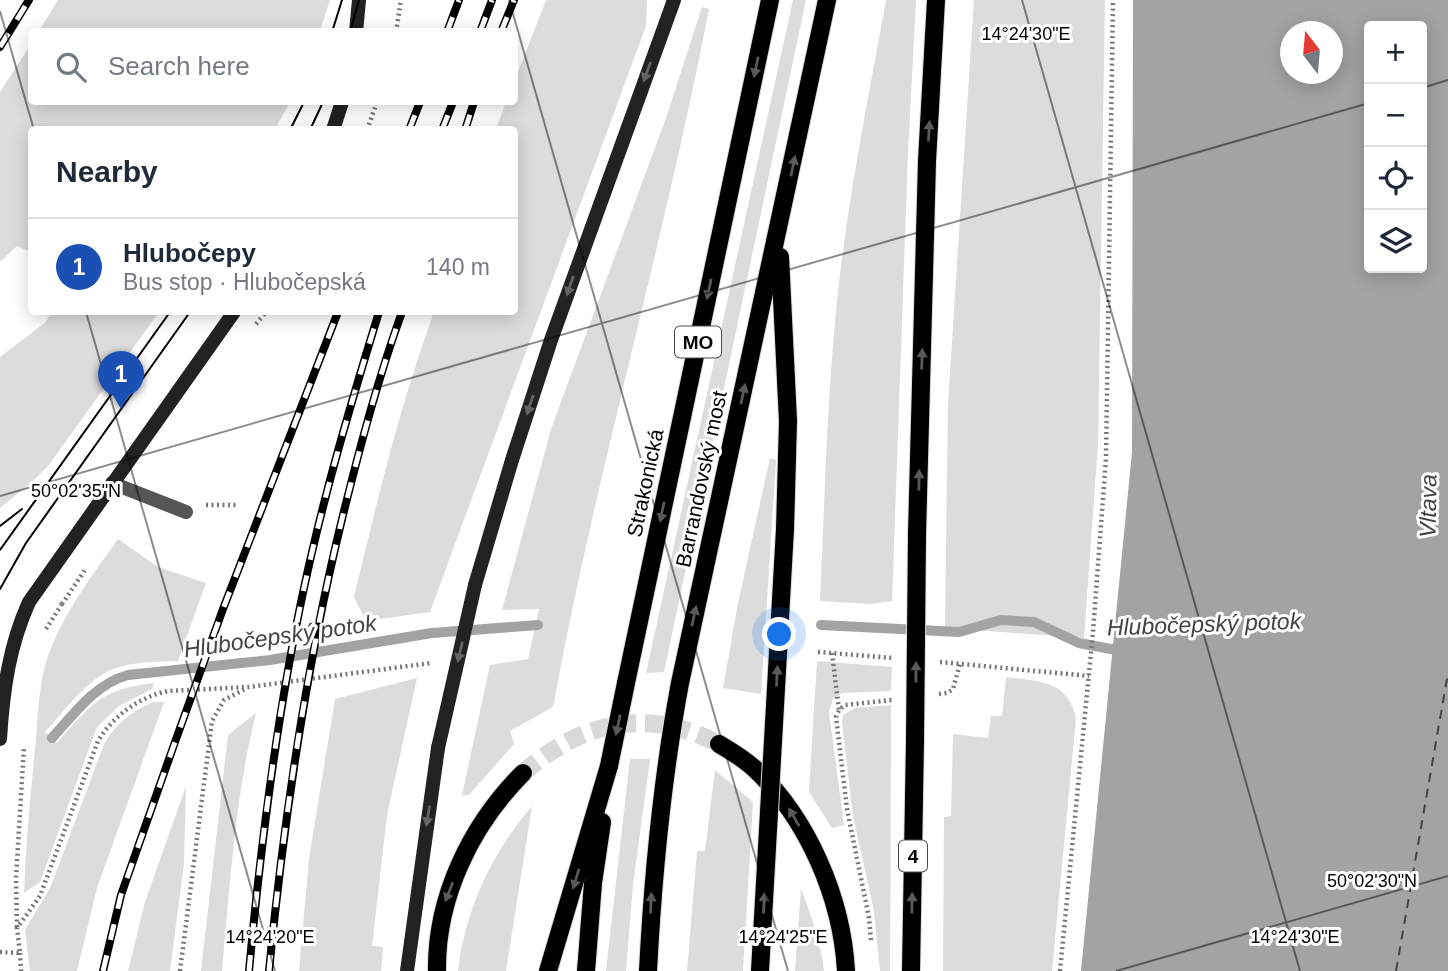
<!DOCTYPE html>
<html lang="en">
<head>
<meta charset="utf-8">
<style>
	body { margin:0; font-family:Helvetica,sans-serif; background:#f6f6f7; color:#1f2937 }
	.controls { position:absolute; right:21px; top:21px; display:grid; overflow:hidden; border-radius:7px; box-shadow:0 4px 18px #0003 }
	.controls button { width:63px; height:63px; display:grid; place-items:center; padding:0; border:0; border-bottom:2px solid #e0e1e3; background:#fff; color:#1f2937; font:35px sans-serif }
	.compass { position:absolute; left:1280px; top:21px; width:63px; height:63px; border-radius:50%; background:#fff; box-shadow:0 4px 18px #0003; rotate:344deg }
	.you { position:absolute; left:780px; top:635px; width:24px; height:24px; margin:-18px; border:5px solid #fff; border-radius:50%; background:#1a73e8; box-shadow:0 0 0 10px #1a73e833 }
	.badge { display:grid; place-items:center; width:46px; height:46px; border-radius:50%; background:#0b8043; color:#fff; font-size:23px; font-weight:700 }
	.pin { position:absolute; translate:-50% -58px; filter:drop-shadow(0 2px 4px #0008) }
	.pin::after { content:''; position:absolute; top:37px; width:24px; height:21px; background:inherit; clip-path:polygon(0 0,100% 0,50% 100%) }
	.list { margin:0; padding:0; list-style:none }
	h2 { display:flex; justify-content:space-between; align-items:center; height:91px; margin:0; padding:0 28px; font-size:30px }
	h2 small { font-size:23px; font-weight:400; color:#747a83 }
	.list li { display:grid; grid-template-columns:46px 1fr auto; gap:21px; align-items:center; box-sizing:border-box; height:98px; padding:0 28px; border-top:2px solid #e0e1e3 }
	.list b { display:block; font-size:26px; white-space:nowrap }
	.list p { margin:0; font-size:23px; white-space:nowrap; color:#747a83 }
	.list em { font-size:23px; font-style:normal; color:#747a83 }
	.icon { flex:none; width:38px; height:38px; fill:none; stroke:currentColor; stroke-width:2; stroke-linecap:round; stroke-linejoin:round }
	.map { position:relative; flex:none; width:1448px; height:971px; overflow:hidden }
	.search { position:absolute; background:#fff; box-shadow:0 4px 18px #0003; left:28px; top:28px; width:490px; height:77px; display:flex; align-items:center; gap:18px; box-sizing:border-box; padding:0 24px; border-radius:7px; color:#747a83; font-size:26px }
	.panel { position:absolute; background:#fff; box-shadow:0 4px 18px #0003; left:28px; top:126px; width:490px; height:189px; border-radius:7px }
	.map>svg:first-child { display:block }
	.green { fill:#dcdcdc }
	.water { fill:#a3a3a3; fill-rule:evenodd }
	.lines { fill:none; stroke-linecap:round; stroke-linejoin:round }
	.stream { stroke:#a3a3a3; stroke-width:10 }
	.ferry { stroke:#444; stroke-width:2; stroke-dasharray:9 7; stroke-linecap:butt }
	.primary-tunnel { stroke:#d9d9d9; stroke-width:18; stroke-dasharray:18 9; stroke-linecap:butt }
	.primary-casing { stroke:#dbdbdb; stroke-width:20 }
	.path { stroke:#777; stroke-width:4.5; stroke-dasharray:2 3.5; stroke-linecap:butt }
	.lane { stroke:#555; stroke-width:14 }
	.secondary { stroke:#222; stroke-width:14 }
	.primary { stroke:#000; stroke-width:18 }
	.tram { stroke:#000; stroke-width:2 }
	.rail-casing { stroke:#000; stroke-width:8 }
	.rail { stroke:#fff; stroke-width:5; stroke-dasharray:16; stroke-linecap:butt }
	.primary-bridge-casing { stroke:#dbdbdb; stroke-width:20; stroke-linecap:butt }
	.secondary-bridge { stroke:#222; stroke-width:14 }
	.primary-bridge { stroke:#000; stroke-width:18 }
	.oneway { fill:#595959 }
	.oneway2 { fill:#646464 }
	.ticks { fill:none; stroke:#000; stroke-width:2; stroke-opacity:0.45 }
	.labels { text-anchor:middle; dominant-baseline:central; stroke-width:6; stroke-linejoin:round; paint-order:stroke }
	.shield { fill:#fff; stroke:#4c4c4c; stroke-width:2 }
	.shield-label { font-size:19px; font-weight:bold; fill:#000 }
	.street-label { font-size:21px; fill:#000; stroke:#fff }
	.water-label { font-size:23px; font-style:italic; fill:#444; stroke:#fff }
	.ticks-label { font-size:18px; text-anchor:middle; fill:#000; stroke:#fff; stroke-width:6; stroke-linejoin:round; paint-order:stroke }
</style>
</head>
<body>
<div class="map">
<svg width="1448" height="971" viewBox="0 0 1448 971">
	<rect width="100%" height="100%" fill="#fff"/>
	<!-- green -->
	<g class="green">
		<polygon points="58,0 330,0 320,31 39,31"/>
		<path d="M546,0H647L646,26L430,612L366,621L354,597C377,501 400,405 434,312H514V130L496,129L506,102H514L515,80Z"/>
		<polygon points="793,0 806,0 664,672 646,673"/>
		<path d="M886,0H916L908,152L892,601L870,604L820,601C825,495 827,388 839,283C850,188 869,94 886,0Z"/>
		<polygon points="974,0 1105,0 1098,443 1084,638 945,628 948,404"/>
		<path d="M702,7L709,9C664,243 596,473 553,707L510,731L514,744L469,795H462L490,665L528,659L539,609L502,610L551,429L666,118Z"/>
		<polygon points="31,44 32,102 290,102 275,129 223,129 217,126 214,130 32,130 31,252 17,246 0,262 0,92"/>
		<polygon points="51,312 159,312 48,466 31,483 0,508 0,357 46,322"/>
		<polygon points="770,458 776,460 761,694 723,688 738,603"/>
		<path d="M118,539L158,567L206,583L178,661C154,662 125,661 103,674C81,688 62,713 45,732L57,743C91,705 100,689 154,683L152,689L119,706L97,727L40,882L24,893C26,841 31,790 36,738C38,713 39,684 47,659C62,615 91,577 118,539Z"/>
		<polygon points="817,661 892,667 891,691 842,693 833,699 829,712 844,825 832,828 809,792"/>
		<path d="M1006,677C1038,681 1068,680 1076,718L1052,971H943L944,817L951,816L953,734L988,738L991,716H1002Z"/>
		<polygon points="417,678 387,815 372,946 383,947 381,971 299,971 309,859 335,699"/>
		<path d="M154,702H164L97,888L77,971H30L25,930L50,888L104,744C117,723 131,711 154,702Z"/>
		<polygon points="891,705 890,971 880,971 874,911 853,816 842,722 843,715 855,708"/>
		<path d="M256,713C235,797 230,885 222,971H201L228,735Z"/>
		<polygon points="630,759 650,759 633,885 626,971 606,971"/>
		<polygon points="715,770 753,802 743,971 687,971 697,851 705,851"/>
		<polygon points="186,786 184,863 170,971 128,971 145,902"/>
		<path d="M532,806L506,971H458C465,909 492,853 532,806Z"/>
		<path d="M801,888C811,916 821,942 824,971H795Z"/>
	</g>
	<!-- water -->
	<path class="water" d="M1133,0H1448V971H1081L1132,452ZM1369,26H1422V268H1369ZM1290,32H1332V74H1290Z"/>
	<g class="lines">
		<!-- stream -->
		<g class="stream">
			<polyline points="821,625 959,632 1001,620 1034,622 1079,643 1111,649 1124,648"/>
			<path d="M52,738C74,714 95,684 128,675L270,660L432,633L538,625"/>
		</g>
		<!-- ferry -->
		<polyline class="ferry" points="1396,971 1448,673"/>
		<!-- primary-tunnel -->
		<path class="primary-tunnel" d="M523,773C582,721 648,707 719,744"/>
		<!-- primary casing -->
		<g class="primary-casing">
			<g id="primary">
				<polyline points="780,257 788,421 785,529"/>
				<polyline points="917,534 927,161 936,0"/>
				<polyline points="626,683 770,0"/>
				<path d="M719,744C731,751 744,759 755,769C808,819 842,898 846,971"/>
				<path d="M437,971C436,897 471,825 523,773"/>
				<polyline points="548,971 609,766"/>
				<polyline points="586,971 593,883 602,822"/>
				<path d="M648,971C653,874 662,779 680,683L827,0"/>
				<polyline points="911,971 915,740"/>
			</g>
		</g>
		<!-- path -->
		<g class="path">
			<polyline points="396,32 401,0"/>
			<polyline points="367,130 377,102"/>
			<polyline points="256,324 266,312"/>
			<polyline points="206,505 236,505"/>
			<polyline points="62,604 85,570"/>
			<polyline points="46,629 62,604 59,602"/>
			<polyline points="818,652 893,658"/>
			<polyline points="832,653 839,710"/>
			<polyline points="940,662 1089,676"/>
			<polyline points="939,694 947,693 953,689 960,664"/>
			<polyline points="17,927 16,878 24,747"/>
			<polyline points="871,940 869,918 847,809 836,717 839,710 845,705 892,700"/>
			<path d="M0,952L20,953L17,928L40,896L98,741C113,716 139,697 168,691L249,687L431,663"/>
			<polyline points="20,953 21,971"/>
			<polyline points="180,971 212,721 224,700 245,689"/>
			<polyline points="1060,971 1093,632 1106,458 1113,0"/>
		</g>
		<!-- lane -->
		<polyline class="lane" points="112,483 186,512"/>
		<!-- secondary -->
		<g class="secondary">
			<polyline points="356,32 359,0"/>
			<polyline points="333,130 342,102"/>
			<polyline points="475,585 512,460 551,340 674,0"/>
			<path d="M0,739C3,691 9,646 29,602L234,312"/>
			<polyline points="407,971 438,748"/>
		</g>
		<!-- primary -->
		<use href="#primary" class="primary"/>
		<!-- tram -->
		<g class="tram">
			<polyline points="332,32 342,0"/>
			<polyline points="350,32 359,0"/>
			<polyline points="290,130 304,102"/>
			<polyline points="310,130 323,102"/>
			<polyline points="0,526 22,509"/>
			<polyline points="0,550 170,312"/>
			<polyline points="0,589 26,543 190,312"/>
		</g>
		<!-- rail casing -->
		<g class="rail-casing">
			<g id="rail">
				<polyline points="447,32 459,0"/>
				<polyline points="480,32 492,0"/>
				<polyline points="501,32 514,0"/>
				<polyline points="0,47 29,0"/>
				<polyline points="409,130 420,102"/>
				<polyline points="442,130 453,102"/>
				<polyline points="465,130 474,102"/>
				<polyline points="103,971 121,895 175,742 223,609 338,312"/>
				<path d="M249,971C261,842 277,714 304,588C324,494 351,403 379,312"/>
				<path d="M269,971C284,817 306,666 343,515C360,447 378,378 402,312"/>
			</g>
		</g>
		<!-- rail -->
		<use href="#rail" class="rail"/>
		<!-- primary-bridge casing -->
		<g class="primary-bridge-casing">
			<g id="primary-bridge">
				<polyline points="915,740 917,534"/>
				<polyline points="609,766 626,683"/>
				<polyline points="760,971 785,529"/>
			</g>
		</g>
		<!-- secondary-bridge -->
		<polyline class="secondary-bridge" points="438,748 475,585"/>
		<!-- primary-bridge -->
		<use href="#primary-bridge" class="primary-bridge"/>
	</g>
	<!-- one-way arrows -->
	<defs><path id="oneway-solid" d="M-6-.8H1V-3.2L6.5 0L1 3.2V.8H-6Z" transform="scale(1.75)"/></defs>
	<g class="oneway">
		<use href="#oneway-solid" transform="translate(756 67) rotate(102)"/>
		<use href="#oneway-solid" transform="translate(929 131) rotate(-87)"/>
		<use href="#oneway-solid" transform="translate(793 166) rotate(-78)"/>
		<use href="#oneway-solid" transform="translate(709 289) rotate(102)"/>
		<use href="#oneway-solid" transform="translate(922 359) rotate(-88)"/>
		<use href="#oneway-solid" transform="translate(743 394) rotate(-78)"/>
		<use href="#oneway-solid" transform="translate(919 480) rotate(-89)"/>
		<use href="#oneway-solid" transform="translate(662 512) rotate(102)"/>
		<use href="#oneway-solid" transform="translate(694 616) rotate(-78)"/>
		<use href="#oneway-solid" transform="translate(916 672) rotate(-89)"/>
		<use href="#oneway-solid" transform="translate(777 676) rotate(-87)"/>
		<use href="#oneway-solid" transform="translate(618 725) rotate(102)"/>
		<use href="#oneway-solid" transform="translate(794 817) rotate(-120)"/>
		<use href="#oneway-solid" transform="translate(576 879) rotate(107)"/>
		<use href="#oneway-solid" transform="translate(449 892) rotate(111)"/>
		<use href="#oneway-solid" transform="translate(651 903) rotate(-87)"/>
		<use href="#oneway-solid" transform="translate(764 903) rotate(-87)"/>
		<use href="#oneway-solid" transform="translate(912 903) rotate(-89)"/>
	</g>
	<g class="oneway2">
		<use href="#oneway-solid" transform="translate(647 72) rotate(110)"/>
		<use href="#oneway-solid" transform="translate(570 286) rotate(109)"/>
		<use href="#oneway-solid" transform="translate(530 405) rotate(108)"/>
		<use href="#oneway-solid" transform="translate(460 652) rotate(103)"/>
		<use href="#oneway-solid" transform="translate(428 816) rotate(99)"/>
	</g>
	<!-- ticks -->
	<path class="ticks" d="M509,0L788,971M1022,0L1300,971M0,11L34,130M1422,88L1448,80M86,312L275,971M0,496L1369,103M1116,971L1448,876"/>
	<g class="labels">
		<!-- shield labels -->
		<g class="shield">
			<rect x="675" y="326.5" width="46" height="31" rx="5"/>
			<rect x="899" y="840.5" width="28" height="31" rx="5"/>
		</g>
		<g class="shield-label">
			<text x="698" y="342">MO</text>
			<text x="913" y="856">4</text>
		</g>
		<!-- street labels -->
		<g class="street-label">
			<text transform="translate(701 479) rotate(-78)">Barrandovský most</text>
			<text transform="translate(645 483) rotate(-78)">Strakonická</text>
		</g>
		<!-- water labels -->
		<g class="water-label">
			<text transform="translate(1428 506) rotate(-89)">Vltava</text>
			<text transform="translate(1204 624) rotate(-2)">Hlubočepský potok</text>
			<text transform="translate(280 636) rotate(-8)">Hlubočepský potok</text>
		</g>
	</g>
	<g class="ticks-label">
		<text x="1026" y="40">14°24'30"E</text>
		<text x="76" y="497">50°02'35"N</text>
		<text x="1372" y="887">50°02'30"N</text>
		<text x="270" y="943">14°24'20"E</text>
		<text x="783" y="943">14°24'25"E</text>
		<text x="1295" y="943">14°24'30"E</text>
	</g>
</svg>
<div class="controls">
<button>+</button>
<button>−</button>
<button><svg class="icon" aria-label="locate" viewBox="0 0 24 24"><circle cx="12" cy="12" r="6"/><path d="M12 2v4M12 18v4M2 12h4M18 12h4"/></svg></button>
<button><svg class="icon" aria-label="layers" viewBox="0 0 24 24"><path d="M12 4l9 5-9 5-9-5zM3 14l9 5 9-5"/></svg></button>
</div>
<svg class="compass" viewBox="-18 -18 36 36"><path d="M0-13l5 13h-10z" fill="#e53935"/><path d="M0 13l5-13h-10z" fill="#747a83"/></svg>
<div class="you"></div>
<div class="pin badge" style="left:121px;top:409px;background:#1a4fb4">1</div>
<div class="search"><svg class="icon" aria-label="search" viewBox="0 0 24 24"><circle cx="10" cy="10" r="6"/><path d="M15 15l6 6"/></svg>Search here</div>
<section class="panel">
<h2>Nearby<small></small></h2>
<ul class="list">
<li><span class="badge" style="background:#1a4fb4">1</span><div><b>Hlubočepy</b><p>Bus stop · Hlubočepská</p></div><em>140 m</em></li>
</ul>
</section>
</div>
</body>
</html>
